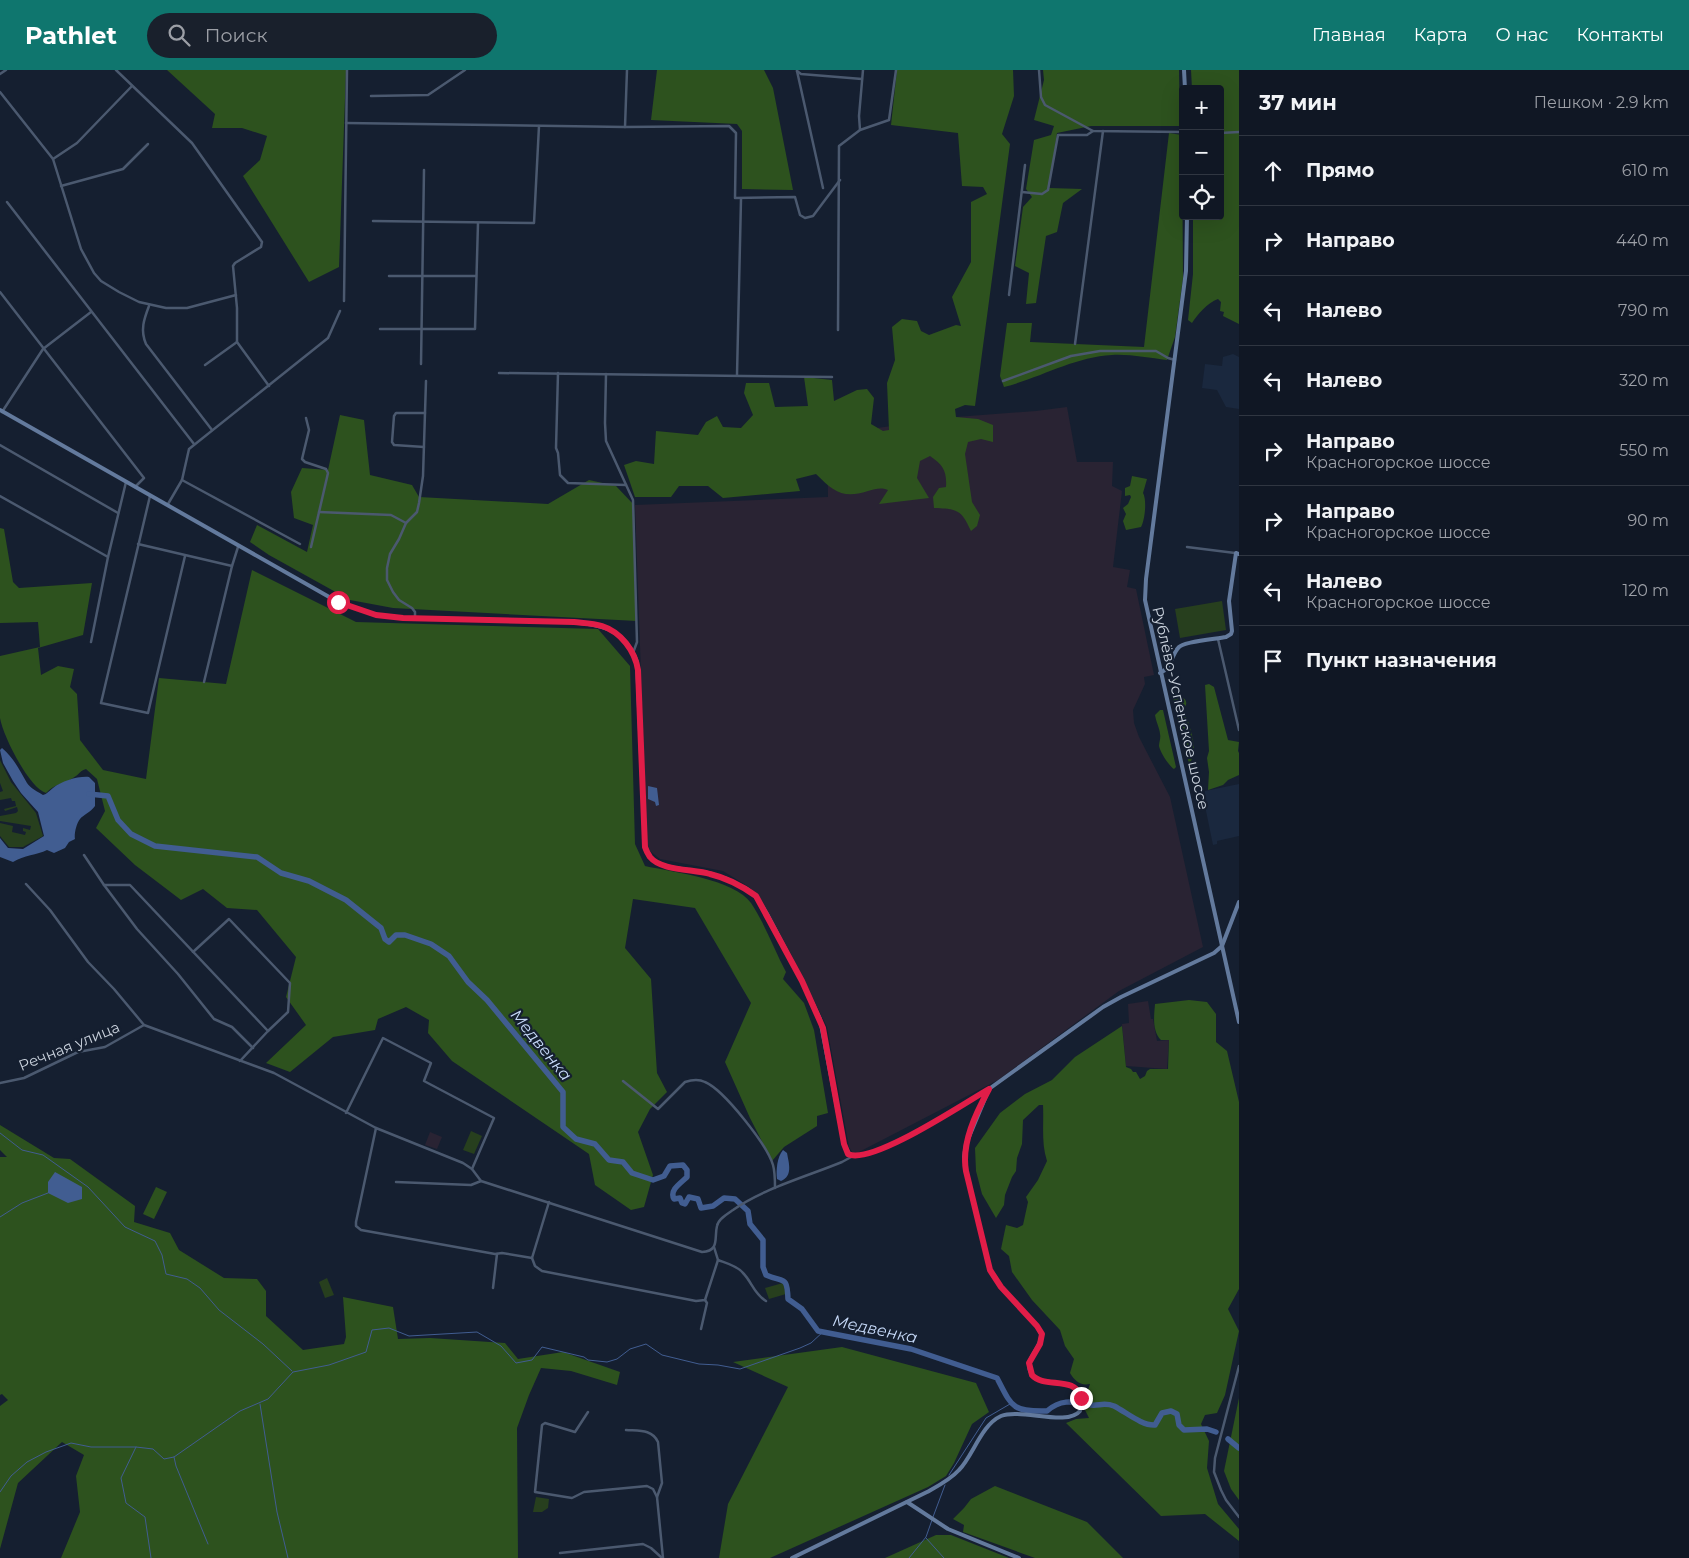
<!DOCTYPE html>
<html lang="ru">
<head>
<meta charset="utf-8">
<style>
	body { margin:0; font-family:Montserrat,sans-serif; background:#19202c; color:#f1f3f6 }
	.controls { position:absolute; right:15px; top:15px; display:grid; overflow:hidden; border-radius:5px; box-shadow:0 5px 20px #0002 }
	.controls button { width:45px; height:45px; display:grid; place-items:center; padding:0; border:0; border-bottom:1px solid #303641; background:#101724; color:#f1f3f6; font:25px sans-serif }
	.stop { position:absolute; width:15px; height:15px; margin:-11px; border:4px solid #e11d48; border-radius:50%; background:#fff }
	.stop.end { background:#e11d48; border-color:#fff; box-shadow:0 1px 5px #0008 }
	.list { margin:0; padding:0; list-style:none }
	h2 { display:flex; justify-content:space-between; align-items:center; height:65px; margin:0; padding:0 20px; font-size:21px }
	h2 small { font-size:16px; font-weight:400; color:#9c9fa6 }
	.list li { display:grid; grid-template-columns:32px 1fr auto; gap:15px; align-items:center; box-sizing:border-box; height:70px; padding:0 20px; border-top:1px solid #303641 }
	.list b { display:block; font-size:19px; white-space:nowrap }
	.list p { margin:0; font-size:16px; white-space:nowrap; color:#9c9fa6 }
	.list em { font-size:16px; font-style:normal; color:#9c9fa6 }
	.icon { flex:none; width:28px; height:28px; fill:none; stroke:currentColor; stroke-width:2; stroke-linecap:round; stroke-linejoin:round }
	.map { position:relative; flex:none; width:1239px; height:1488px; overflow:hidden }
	header { display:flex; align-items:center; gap:30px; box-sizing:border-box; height:70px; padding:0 25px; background:#0f766e; color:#fff }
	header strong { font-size:24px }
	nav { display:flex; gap:28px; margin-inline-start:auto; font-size:18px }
	.search { width:350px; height:45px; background:#19202c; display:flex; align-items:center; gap:12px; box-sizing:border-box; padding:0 18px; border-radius:28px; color:#9c9fa6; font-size:19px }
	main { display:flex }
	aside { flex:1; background:#101724 }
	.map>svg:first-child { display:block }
	.built { fill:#1a283e }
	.industrial { fill:#292333 }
	.green { fill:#273f1e }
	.forest { fill:#2d521e }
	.water { fill:#415d91 }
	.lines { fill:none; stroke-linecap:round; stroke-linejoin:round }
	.stream { stroke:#415d91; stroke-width:1 }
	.river { stroke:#415d91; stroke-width:5.5 }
	.street { stroke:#4b596f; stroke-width:2.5 }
	.secondary { stroke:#637a9d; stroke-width:4 }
	.route { stroke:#e11d48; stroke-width:6 }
	.labels { text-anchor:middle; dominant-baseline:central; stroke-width:4.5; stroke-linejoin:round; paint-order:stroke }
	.street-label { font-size:15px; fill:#cad2dd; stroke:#151f30 }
	.water-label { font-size:16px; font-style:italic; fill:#c7daf9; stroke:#151f30 }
</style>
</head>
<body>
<header>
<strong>Pathlet</strong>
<div class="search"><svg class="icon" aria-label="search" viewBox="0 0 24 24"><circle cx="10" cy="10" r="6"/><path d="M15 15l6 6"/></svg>Поиск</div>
<nav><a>Главная</a><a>Карта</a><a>О нас</a><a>Контакты</a></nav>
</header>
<main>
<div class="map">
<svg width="1239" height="1488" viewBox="0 0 1239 1488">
	<rect width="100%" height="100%" fill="#151f30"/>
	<!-- built -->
	<g class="built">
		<polygon points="1233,284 1239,287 1239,339 1226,337 1217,320 1202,318 1205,294 1222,296 1223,287"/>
		<polygon points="1239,714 1239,766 1217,771 1217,774 1213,775 1205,736 1205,721"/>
	</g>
	<!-- industrial -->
	<g class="industrial">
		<polygon points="1067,337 1077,392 1113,392 1112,416 1122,421 1113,497 1130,500 1127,517 1136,519 1154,605 1144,607 1145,614 1133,640 1134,653 1139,667 1170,727 1203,877 1119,921 998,1010 857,1083 852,1082 849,1077 827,957 791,884 760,829 749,817 723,801 660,789 650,781 647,773 635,435 828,427 827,365 956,347 1036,341"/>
		<polygon points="1148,931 1151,949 1153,949 1157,971 1169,970 1167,999 1126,996 1122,954 1129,953 1128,934"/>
		<polygon points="430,1062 442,1067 437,1079 425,1075"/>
	</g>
	<!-- green -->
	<g class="green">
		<polygon points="1222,531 1226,560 1180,568 1175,539"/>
		<polygon points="0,690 11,712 36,743 43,766 23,777 9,777 0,766 0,753 13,756 12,762 25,765 26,762 23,761 23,758 30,760 31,756 0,751 0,746 16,743 18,741 17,737 5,741 4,739 16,736 15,731 12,731 11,728 0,730 0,722 3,721 0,713"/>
		<polygon points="471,1061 482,1066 474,1084 463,1080"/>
		<polygon points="327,1208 334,1225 325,1228 319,1212"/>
		<polygon points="783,1213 786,1224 769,1229 765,1218"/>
		<polygon points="536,1427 549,1429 548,1438 542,1442 533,1442"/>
	</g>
	<!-- forest -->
	<g class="forest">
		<polygon points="167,0 346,0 339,197 309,212 243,106 260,90 267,66 242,58 212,58 215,44"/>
		<polygon points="657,0 764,0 773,18 793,120 742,119 742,61 737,54 651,50"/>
		<path d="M897,0H1013L1014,26L1002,64L1010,74L975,336L965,335L955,339L956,347L978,349L993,355V372L981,369L968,372L965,384L972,432L980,445L977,456L971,461C961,439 957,439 934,438L933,427L939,418L946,417C947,401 943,395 930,386L920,391L917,408L929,428L879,434L888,420C880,417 876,419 868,421C843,429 834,422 816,404L796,409L800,421L723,428L708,416H679L671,427H635L624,395L636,391L654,394L656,361L698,365L706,352L717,346L723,357L741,358L753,345L744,323L746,313H769L775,337L808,336L804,307L832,310L834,331L857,320L867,319L874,328L871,354L883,361L889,360L887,313L895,290L892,257L902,249L917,251L921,261L929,265L956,255L961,256L952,227L971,192V132L987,124L983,117L962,116L958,63L891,55Z"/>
		<polygon points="1043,0 1179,0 1180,56 1091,56 1057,63 1049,118 1082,119 1063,133 1057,162 1046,166 1036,233 1026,234 1029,203 1015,196 1023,137 1032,127 1026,119 1034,70 1051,65 1054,56 1034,50 1044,10"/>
		<path d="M1191,0H1239V254L1223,246L1224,242L1220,241L1221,232L1218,229C1207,233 1198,244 1192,253L1188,250L1193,204V146H1220V19H1192Z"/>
		<path d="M1169,63L1182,65L1183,208L1175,267L1167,290C1149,288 1130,284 1112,285C1074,287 1040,308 1004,317L1000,306L1007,253H1032L1030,272L1144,277Z"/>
		<polygon points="340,345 364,350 370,405 412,415 419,427 548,434 589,410 616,416 634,435 637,551 393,538 350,530 269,485 250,472 257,455 307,482 313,455 294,448 291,422 302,398 328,400"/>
		<path d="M1132,406L1147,409L1143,423C1147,430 1145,450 1141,457L1126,460L1123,451L1126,444L1123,438L1128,434L1131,427L1130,425L1125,426V418L1130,416Z"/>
		<path d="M0,458L4,459L13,512L19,518L92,513L83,565L38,578L41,605L58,596L74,599L70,617L77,624L80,670L103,700L146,709L159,608L226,614L252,500L356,552L598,559L630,596L635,774L645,796C672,802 734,809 751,833C765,854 774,879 786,902L783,909L804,933L814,960L828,1043L817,1046V1056L784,1077L772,1091L750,1048L725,992L751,933L695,838L633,829L625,878L651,909L657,1003L667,1022L650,1039L638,1062L653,1105L644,1137L631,1140L595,1115L589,1084L452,991L428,963L429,950L406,937L378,949L375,960L333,967L290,1002L266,993L306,955L286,927L296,887L257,840L227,838L203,819L181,830L135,795L96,758L105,741L97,709L86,699C80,701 80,703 76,706C66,714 55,713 46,723C29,718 3,666 0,648C0,628 0,606 0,586L40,577L38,552L0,553Z"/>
		<polygon points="1209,614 1214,617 1228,670 1239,672 1238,681 1239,683 1239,705 1228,710 1223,715 1208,720 1209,702 1207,688 1209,681 1205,615"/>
		<path d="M1174,625C1179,625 1188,628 1186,635C1185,637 1183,639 1183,641L1188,651L1192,665L1194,676L1190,698L1173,628Z"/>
		<path d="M1160,640H1163L1176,697L1174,699C1169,696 1160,682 1159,676C1159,672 1161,668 1160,664C1160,659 1156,652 1155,645Z"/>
		<path d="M1189,930L1207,932L1216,944V972L1227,981L1239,1032V1219L1228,1239L1239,1261L1225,1325L1217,1343L1205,1345L1201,1354L1209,1371L1207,1398L1218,1434L1239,1459V1471L1205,1444L1161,1446L1066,1353L1076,1349L1089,1348L1085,1340V1328L1090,1314C1080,1316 1075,1311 1070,1303L1074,1289L1065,1276L1060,1260L1032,1230L1012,1202L1009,1186L1001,1179L1006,1155L1017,1158L1023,1155L1028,1132L1026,1127L1038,1110L1047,1091C1041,1073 1044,1054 1043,1035H1039L1023,1050L1022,1074L1017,1088L1016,1101L1012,1107L1005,1125L1004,1135L996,1148L982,1124L976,1101L975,1078L1000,1043L1025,1024L1052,1010L1075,987L1122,956L1126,997L1131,999L1133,1002H1136L1140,1009L1145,1006L1147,1001L1150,999H1168L1169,970H1161C1152,961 1154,946 1155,934Z"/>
		<polygon points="0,1055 54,1088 70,1089 135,1136 134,1152 170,1163 179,1180 224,1208 257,1209 266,1221 266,1246 303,1280 344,1274 346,1267 343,1227 393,1237 398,1269 430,1268 505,1273 518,1289 563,1282 620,1302 617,1315 571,1301 541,1298 529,1325 517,1358 518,1488 61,1488 80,1442 76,1406 84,1385 62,1372 18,1413 0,1479 0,1336 8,1330 2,1324 0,1325 0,1087 7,1087 0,1080"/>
		<polygon points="156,1117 167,1122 154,1149 143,1144"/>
		<polygon points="842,1277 976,1313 989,1342 972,1354 954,1393 946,1406 928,1417 770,1488 719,1488 728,1434 788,1317 733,1292"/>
		<polygon points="1239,1328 1239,1430 1231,1419 1224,1401"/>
		<polygon points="995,1416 1087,1452 1123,1488 1035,1488 963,1462 964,1455 953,1449 964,1438 971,1429"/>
		<polygon points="936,1465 951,1465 1009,1488 885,1488"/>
	</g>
	<!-- water -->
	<g class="water">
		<path d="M2,678C14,688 20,701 27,713C30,718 38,722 43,725C47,724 49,721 53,718C62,711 78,706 89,707L95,713V736C91,742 83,745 80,749C76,754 74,765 75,769L69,772L65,778L54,783L47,780C37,785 24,785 13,792L0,787V768L8,778L23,779L44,766L38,742L21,723L13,711L3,693L0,680Z"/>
		<polygon points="648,716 657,718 659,735 656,736 655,732 648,729"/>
		<path d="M783,1080L787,1083C789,1094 793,1106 781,1111L777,1109C776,1100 777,1087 783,1080Z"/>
		<polygon points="55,1102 82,1117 82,1129 68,1133 48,1123 48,1112"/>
	</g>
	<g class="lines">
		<!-- stream -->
		<g class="stream">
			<polyline points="0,1063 22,1080 43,1085 88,1117 125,1157 155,1171 162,1185 166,1204 187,1209 200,1218 219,1240 263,1274 292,1301"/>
			<polyline points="0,1147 22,1133 48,1123"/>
			<polyline points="260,1334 277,1442 288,1488"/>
			<polyline points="136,1377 121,1408 126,1433 145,1447 151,1488"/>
			<polyline points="174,1387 176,1396 208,1474"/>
			<polyline points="949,1405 986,1348 1010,1334"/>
			<polyline points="0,1422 11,1406 27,1392 46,1382 71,1373 91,1377 136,1377 153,1379 164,1389 174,1387 240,1341 268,1329 293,1302 329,1295 366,1282 372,1260 389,1258 409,1266 477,1262 501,1276 516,1293 532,1290 542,1277 584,1287 588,1290 607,1292 617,1289 630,1279 646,1274 662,1285 699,1294 718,1295 740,1299 800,1278 811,1273 824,1261"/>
			<polyline points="933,1447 945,1415"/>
			<polyline points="926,1468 944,1488"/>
			<polyline points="909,1488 926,1467 932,1450"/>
		</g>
		<!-- river -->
		<g class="river">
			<path d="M89,724L108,726L118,750L131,764L155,776L257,787L281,803L309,811L346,830L381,858L385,869L389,872L396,865H405L431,874L449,886L468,912L487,930L563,1022V1057L576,1069L595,1074L609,1090L623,1092L632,1103L653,1110L664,1106L670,1096L683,1095L687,1100V1107C681,1113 669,1120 674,1129L680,1128L682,1133L685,1134L689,1127L698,1129L701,1138L713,1136L724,1128L735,1129L748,1141L750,1154L763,1170V1197L766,1205C784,1213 787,1205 788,1229L802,1239L818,1261L911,1279L997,1308C1012,1337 1012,1342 1047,1341C1062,1328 1074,1332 1091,1335C1099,1336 1104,1332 1114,1336C1126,1342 1142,1356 1155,1355L1162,1343L1171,1341L1177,1344L1179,1355L1184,1360L1207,1359L1216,1362"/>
			<polyline points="1228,1369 1239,1378"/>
		</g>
		<!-- street -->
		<g class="street">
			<polyline points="116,0 192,73 262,172 261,177 235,193 233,196 237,238 237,272 269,316"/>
			<polyline points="1039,0 1041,27 1045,35 1093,61 1183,62"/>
			<polyline points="797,1 823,118"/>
			<polyline points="797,1 801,4 862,9"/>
			<polyline points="0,4 6,0"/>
			<polyline points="0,22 53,89 81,179 94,203 101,211 119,222 139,232 166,238 187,238 236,225"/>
			<polyline points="371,26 428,25 465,0"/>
			<polyline points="346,53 625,57 729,56 736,63 735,128 795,127 800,145 805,148 813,146 840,110"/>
			<polyline points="625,57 627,0"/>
			<polyline points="860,60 859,46 863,0"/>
			<polyline points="1220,63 1239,62"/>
			<polyline points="53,89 77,73 132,16"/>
			<polyline points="61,116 123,99 148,74"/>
			<polyline points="1022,122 1042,124 1048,120 1058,65 1087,65 1093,61"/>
			<polyline points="7,132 194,374"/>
			<polyline points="373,151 534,153 539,56"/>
			<polyline points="389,206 476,206"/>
			<polyline points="0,222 144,408 135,417"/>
			<polyline points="1009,225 1025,95"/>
			<polyline points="344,231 347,0"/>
			<path d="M149,236C144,249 140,260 146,274L212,360"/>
			<polyline points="380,259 475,259 478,153"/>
			<polyline points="838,260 839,76 860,60 889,50 896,0"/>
			<polyline points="1075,274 1103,61"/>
			<polyline points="421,294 424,100"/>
			<polyline points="205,295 237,272"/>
			<polyline points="499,303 832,307"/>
			<polyline points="558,303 556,378 558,383 560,405 568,413 626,415"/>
			<polyline points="606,304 605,353 606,371 633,430 637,572 633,583"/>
			<polyline points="737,305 741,129"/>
			<polyline points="1003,311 1071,286 1100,281 1156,281 1168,288 1175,290"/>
			<polyline points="2,342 43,279 91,242"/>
			<polyline points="306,348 309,360 302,389 305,392 326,399 328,403 311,477"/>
			<polyline points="0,375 118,443"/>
			<polyline points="424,377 394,375 392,372 394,346 396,343 425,343"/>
			<polyline points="0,426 108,487"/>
			<polyline points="150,426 101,633 148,643 185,486"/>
			<polyline points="168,434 182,410"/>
			<polyline points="319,442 391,445 406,453"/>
			<polyline points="138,474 232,496"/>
			<polyline points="300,474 182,410 189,379 328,268 340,241"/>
			<polyline points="1187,477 1235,483"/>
			<polyline points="415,549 415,542 412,538 399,530 393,522 387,510 387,498 390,484 399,469 406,453 417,442 419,433 423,406 426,311"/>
			<polyline points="1218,569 1239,660"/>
			<polyline points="91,572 108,487 126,412"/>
			<polyline points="204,612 232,496 238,477"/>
			<polyline points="84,785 104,815 130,815 268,961 240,991"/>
			<path d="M26,814L50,840L88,892L114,919L144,955L274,1003L376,1058L463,1093L472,1099L481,1111L702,1182C720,1181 714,1168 717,1156C718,1149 727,1144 733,1140C762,1119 808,1106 842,1092L853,1086"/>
			<polyline points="104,815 137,859 178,904 214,949 232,957 253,978"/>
			<polyline points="193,882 229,849 290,913 288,942 268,961"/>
			<path d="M623,1011L658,1039L685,1012C691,1010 699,1009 705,1012C724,1020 767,1075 773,1095C775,1102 775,1111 775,1118"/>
			<polyline points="0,1013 24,1008 78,982 105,977 144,955"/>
			<polyline points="346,1043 383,968 431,993 424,1011 494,1048 472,1099"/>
			<polyline points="376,1058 356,1152 356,1156 361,1160 495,1184 502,1183 532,1188 549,1132"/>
			<polyline points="396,1112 471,1115 481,1111"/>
			<polyline points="532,1188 535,1196 542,1201 696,1231 705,1230 718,1190 714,1177"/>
			<path d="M718,1190C726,1193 738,1196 743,1203C752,1212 754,1224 766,1231"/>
			<polyline points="493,1218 497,1184"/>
			<polyline points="701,1259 707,1233 705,1230"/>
			<polyline points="1239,1296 1215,1388 1214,1402 1221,1420 1226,1430 1239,1447"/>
			<polyline points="588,1342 575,1362 545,1353 542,1355 535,1422 572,1428 584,1422 647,1416 653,1419 657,1427 663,1488"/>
			<path d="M626,1360C639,1361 652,1359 658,1372L662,1413L657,1427"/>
			<polyline points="560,1483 643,1474 651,1478 662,1488"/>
		</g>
		<!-- secondary -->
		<g class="secondary">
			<polyline points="1184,0 1185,19"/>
			<polyline points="1187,146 1186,201 1146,509 1145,530 1239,952"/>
			<path d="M0,340L338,532L376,545L403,548L574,552C605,556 624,559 637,592L645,777L650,787L656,792L668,797L708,803L727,809L747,819L756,826L767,844L802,911L820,949L844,1074L849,1084C871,1096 966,1032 989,1019"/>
			<path d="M1160,603C1172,598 1171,585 1179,577C1185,571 1216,569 1226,567L1231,564L1232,561L1229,531L1236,483L1239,484"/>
			<polyline points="907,1432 948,1459 1019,1488"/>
			<path d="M792,1488L927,1422C938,1416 950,1410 959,1400C973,1386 981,1355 1001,1346C1021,1338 1067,1357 1080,1341C1092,1300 1040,1322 1031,1303C1023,1288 1043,1278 1041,1264L1037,1256L1001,1217L990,1200L966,1101L964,1087L966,1074L989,1019L1103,937L1121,927L1214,883L1222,876L1239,832"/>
		</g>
	</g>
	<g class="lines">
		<!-- route -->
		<path class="route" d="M338,532L376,545L403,548L574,552C583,553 593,553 602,556C621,562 635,581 638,600L645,777C646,780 648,784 650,787C661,801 694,799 710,804C727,808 742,816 756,826L802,911L823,958L844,1074L848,1084C871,1096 966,1032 989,1019C976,1043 961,1073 966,1101L990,1200L1001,1217L1037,1256L1042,1264L1040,1274L1029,1293L1032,1305C1044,1319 1076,1305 1081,1328"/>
	</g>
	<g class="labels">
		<!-- street labels -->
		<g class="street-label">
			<text transform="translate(1181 638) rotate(77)">Рублёво-Успенское шоссе</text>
			<text transform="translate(69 976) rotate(-22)">Речная улица</text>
		</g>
		<!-- water labels -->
		<g class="water-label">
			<text transform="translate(541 975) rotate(51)">Медвенка</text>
			<text transform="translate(875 1259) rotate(12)">Медвенка</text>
		</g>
	</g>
</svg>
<div class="controls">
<button>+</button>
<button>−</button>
<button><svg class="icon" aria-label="locate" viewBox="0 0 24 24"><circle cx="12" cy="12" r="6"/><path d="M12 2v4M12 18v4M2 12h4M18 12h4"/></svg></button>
</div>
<div class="stop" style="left:338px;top:532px"></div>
<div class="stop end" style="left:1081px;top:1328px"></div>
</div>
<aside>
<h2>37 мин<small>Пешком · 2.9 km</small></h2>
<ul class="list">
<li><svg class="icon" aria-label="ahead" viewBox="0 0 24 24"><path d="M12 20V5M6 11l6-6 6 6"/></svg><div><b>Прямо</b></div><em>610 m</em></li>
<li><svg class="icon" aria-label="right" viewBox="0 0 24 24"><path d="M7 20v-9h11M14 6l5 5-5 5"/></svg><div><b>Направо</b></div><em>440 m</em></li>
<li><svg class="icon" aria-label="left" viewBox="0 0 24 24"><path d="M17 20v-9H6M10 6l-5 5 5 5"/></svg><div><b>Налево</b></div><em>790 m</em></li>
<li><svg class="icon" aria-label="left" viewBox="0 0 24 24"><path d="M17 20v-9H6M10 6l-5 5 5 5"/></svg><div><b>Налево</b></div><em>320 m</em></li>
<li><svg class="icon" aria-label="right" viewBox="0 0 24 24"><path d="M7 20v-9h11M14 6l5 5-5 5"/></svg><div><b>Направо</b><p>Красногорское шоссе</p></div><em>550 m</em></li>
<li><svg class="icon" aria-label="right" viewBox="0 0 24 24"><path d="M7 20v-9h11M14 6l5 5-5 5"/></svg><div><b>Направо</b><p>Красногорское шоссе</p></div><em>90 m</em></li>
<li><svg class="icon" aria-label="left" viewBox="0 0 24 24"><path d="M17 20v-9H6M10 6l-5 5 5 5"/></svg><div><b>Налево</b><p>Красногорское шоссе</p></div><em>120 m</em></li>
<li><svg class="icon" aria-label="arrive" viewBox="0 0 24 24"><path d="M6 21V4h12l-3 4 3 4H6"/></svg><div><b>Пункт назначения</b></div></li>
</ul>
</aside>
</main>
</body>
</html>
